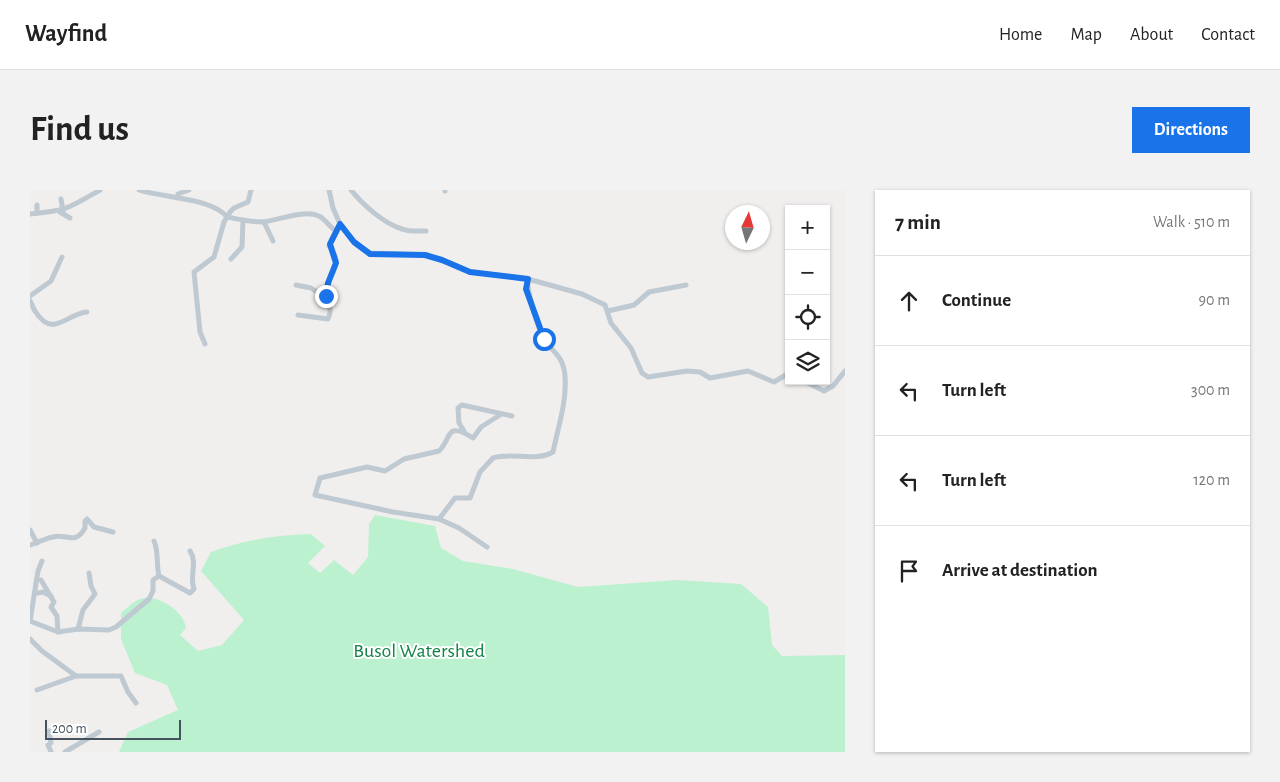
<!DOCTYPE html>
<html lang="en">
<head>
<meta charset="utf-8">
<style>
	body { margin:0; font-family:"Alegreya Sans",sans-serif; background:#f2f2f2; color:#222 }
	.controls { position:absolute; right:15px; top:15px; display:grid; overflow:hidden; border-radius:0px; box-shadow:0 1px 4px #0004 }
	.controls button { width:45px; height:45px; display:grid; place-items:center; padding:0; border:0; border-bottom:1px solid #e0e0e0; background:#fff; color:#222; font:25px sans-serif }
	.compass { position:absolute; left:695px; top:15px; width:45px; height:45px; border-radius:50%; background:#fff; box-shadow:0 1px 4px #0004; rotate:5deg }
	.scale { position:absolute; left:15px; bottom:12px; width:136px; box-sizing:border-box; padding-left:5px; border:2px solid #46525d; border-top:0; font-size:14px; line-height:18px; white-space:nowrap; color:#46525d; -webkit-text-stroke:4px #fff; paint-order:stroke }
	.stop { position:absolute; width:15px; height:15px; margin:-11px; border:4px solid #1a73e8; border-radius:50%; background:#fff }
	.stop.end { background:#1a73e8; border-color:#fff; box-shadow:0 1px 5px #0008 }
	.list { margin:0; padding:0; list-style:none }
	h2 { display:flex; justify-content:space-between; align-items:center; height:65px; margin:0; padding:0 20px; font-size:21px }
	h2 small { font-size:16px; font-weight:400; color:#767676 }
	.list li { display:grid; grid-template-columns:32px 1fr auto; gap:15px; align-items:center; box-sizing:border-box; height:90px; padding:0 20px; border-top:1px solid #e0e0e0 }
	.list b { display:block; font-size:19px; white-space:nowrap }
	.list em { font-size:16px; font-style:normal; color:#767676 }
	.icon { flex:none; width:28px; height:28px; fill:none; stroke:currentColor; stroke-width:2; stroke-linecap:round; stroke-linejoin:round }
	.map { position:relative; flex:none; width:815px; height:562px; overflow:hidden; border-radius:0px }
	header { display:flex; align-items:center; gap:30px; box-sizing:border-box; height:70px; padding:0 25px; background:#fff; border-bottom:1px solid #e0e0e0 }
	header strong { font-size:24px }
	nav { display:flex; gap:28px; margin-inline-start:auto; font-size:18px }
	.intro { display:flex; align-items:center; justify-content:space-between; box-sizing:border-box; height:120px; padding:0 30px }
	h1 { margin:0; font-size:35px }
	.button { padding:12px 22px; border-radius:0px; background:#1a73e8; color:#fff; font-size:18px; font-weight:700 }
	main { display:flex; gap:30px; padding:0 30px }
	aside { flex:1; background:#fff; border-radius:0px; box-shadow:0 1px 4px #0004 }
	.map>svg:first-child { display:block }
	.green { fill:#bbf1cf }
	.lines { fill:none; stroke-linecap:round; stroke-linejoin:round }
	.minor { stroke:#bec9d1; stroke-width:5 }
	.route { stroke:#1a73e8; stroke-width:6 }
	.labels { text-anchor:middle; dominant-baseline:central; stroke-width:4; stroke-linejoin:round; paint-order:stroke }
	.park-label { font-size:20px; fill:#138248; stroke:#fff }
</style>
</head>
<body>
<header>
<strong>Wayfind</strong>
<nav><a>Home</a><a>Map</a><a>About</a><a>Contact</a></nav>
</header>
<div class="intro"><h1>Find us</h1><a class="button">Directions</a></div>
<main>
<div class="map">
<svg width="815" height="562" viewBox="0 0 815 562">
	<rect width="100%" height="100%" fill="#f1eeee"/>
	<!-- green -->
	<path class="green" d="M345,325L405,336L411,358L433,371L483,379L548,397L647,390L711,394L738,417L742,455L752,466L815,465V562H89L98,542L148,520L137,495L105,483L91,449V423C96,419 104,411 110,409C127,403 154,421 156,438L150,445L168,461L192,455L214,430L171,381L181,362C213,350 247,345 281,344L295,356L278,373L290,383L304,370L323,385L338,367L339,334Z"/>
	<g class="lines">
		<!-- minor -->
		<g class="minor">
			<path d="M109,0C133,8 183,8 197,27C208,29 220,32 232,32C247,31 273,19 289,26C295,29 300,37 306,41L310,34"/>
			<polyline points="299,0 303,18 310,34 324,52 340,63 395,65 412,70 440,82 498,89 552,104 575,115 581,133 601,158 612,183 618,187 657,181 670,182 680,188 718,181 744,192 759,183"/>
			<path d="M321,0C333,15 353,33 372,39C379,42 388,41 396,41"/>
			<polyline points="415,1 415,0"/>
			<polyline points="148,4 159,0"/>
			<polyline points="31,9 33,21"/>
			<polyline points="30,22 40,28"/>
			<polyline points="7,23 7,15"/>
			<path d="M0,24C37,21 39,18 70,0"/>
			<polyline points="234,32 243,51"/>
			<polyline points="201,69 212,57 213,30"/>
			<polyline points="266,95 281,98 296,108"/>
			<polyline points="0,106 21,91 32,67"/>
			<path d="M0,111C2,114 3,118 5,121C23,150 37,123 57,122"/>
			<polyline points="578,121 604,115 619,102 656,95"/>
			<path d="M268,125L298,129C304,117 295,113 296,102C297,91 306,81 306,71C307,65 302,61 299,56L306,41"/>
			<polyline points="175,154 170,142 164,82 184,67 194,32 200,22 204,18 218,12 221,0"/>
			<polyline points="774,191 794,201 803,196 815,181"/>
			<path d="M470,225L451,237L443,248C415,230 422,249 409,261L374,269L355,281L337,277L290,288L285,305L363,322L409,329L425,308H440L450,282L463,268C483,262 506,272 523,262C528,237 537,212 535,186C533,163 521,163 513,147C508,137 496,99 498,89"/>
			<polyline points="434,241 429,233 428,218 432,215 482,226"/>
			<polyline points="409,329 429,338 457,357"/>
			<polyline points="0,340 7,353"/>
			<path d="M124,351C129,362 126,374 129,386L160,403L164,399C159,386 168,373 160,361"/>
			<path d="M0,355C7,353 16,348 23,347C36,343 45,356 55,338V331L57,329L64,337L83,342"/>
			<polyline points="11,390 24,412 21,417 27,426 28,442"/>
			<polyline points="8,403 13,402 21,406"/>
			<polyline points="0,431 28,442 48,439 79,440 86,437 119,409 123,401 123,390 129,386"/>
			<polyline points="0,431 8,381 12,371"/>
			<polyline points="48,439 53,420 65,404 61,396 59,383"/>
			<polyline points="0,449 12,461 46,486 91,486 98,502 106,513"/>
			<polyline points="7,500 46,486"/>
			<polyline points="19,541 21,553 18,555 21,562"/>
			<polyline points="35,562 69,542"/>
		</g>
	</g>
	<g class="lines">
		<!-- route -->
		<polyline class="route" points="296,106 298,93 306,73 300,54 310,34 324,52 340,64 395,65 412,70 440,82 498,89 496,99 514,149"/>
	</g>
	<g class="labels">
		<!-- park labels -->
		<g class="park-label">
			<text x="389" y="461">Busol Watershed</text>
		</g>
	</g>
</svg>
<div class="controls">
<button>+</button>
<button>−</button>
<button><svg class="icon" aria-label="locate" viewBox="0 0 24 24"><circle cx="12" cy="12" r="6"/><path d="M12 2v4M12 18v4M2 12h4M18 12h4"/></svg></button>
<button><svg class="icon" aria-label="layers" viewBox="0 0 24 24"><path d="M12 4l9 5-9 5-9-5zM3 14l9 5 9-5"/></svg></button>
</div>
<svg class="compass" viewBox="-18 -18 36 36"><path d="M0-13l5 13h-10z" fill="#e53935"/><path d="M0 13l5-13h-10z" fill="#767676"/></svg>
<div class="scale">200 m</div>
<div class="stop" style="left:514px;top:149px"></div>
<div class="stop end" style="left:296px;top:106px"></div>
</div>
<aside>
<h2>7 min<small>Walk · 510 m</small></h2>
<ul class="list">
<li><svg class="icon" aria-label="ahead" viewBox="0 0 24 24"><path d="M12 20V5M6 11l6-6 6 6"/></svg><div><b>Continue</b></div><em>90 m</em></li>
<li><svg class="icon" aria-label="left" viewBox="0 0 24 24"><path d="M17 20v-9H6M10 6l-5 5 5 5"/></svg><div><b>Turn left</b></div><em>300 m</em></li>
<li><svg class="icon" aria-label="left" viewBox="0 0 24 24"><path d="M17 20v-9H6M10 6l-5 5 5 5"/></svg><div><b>Turn left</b></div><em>120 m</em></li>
<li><svg class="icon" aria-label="arrive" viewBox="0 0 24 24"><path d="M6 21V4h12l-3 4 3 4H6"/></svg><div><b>Arrive at destination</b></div></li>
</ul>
</aside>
</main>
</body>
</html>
